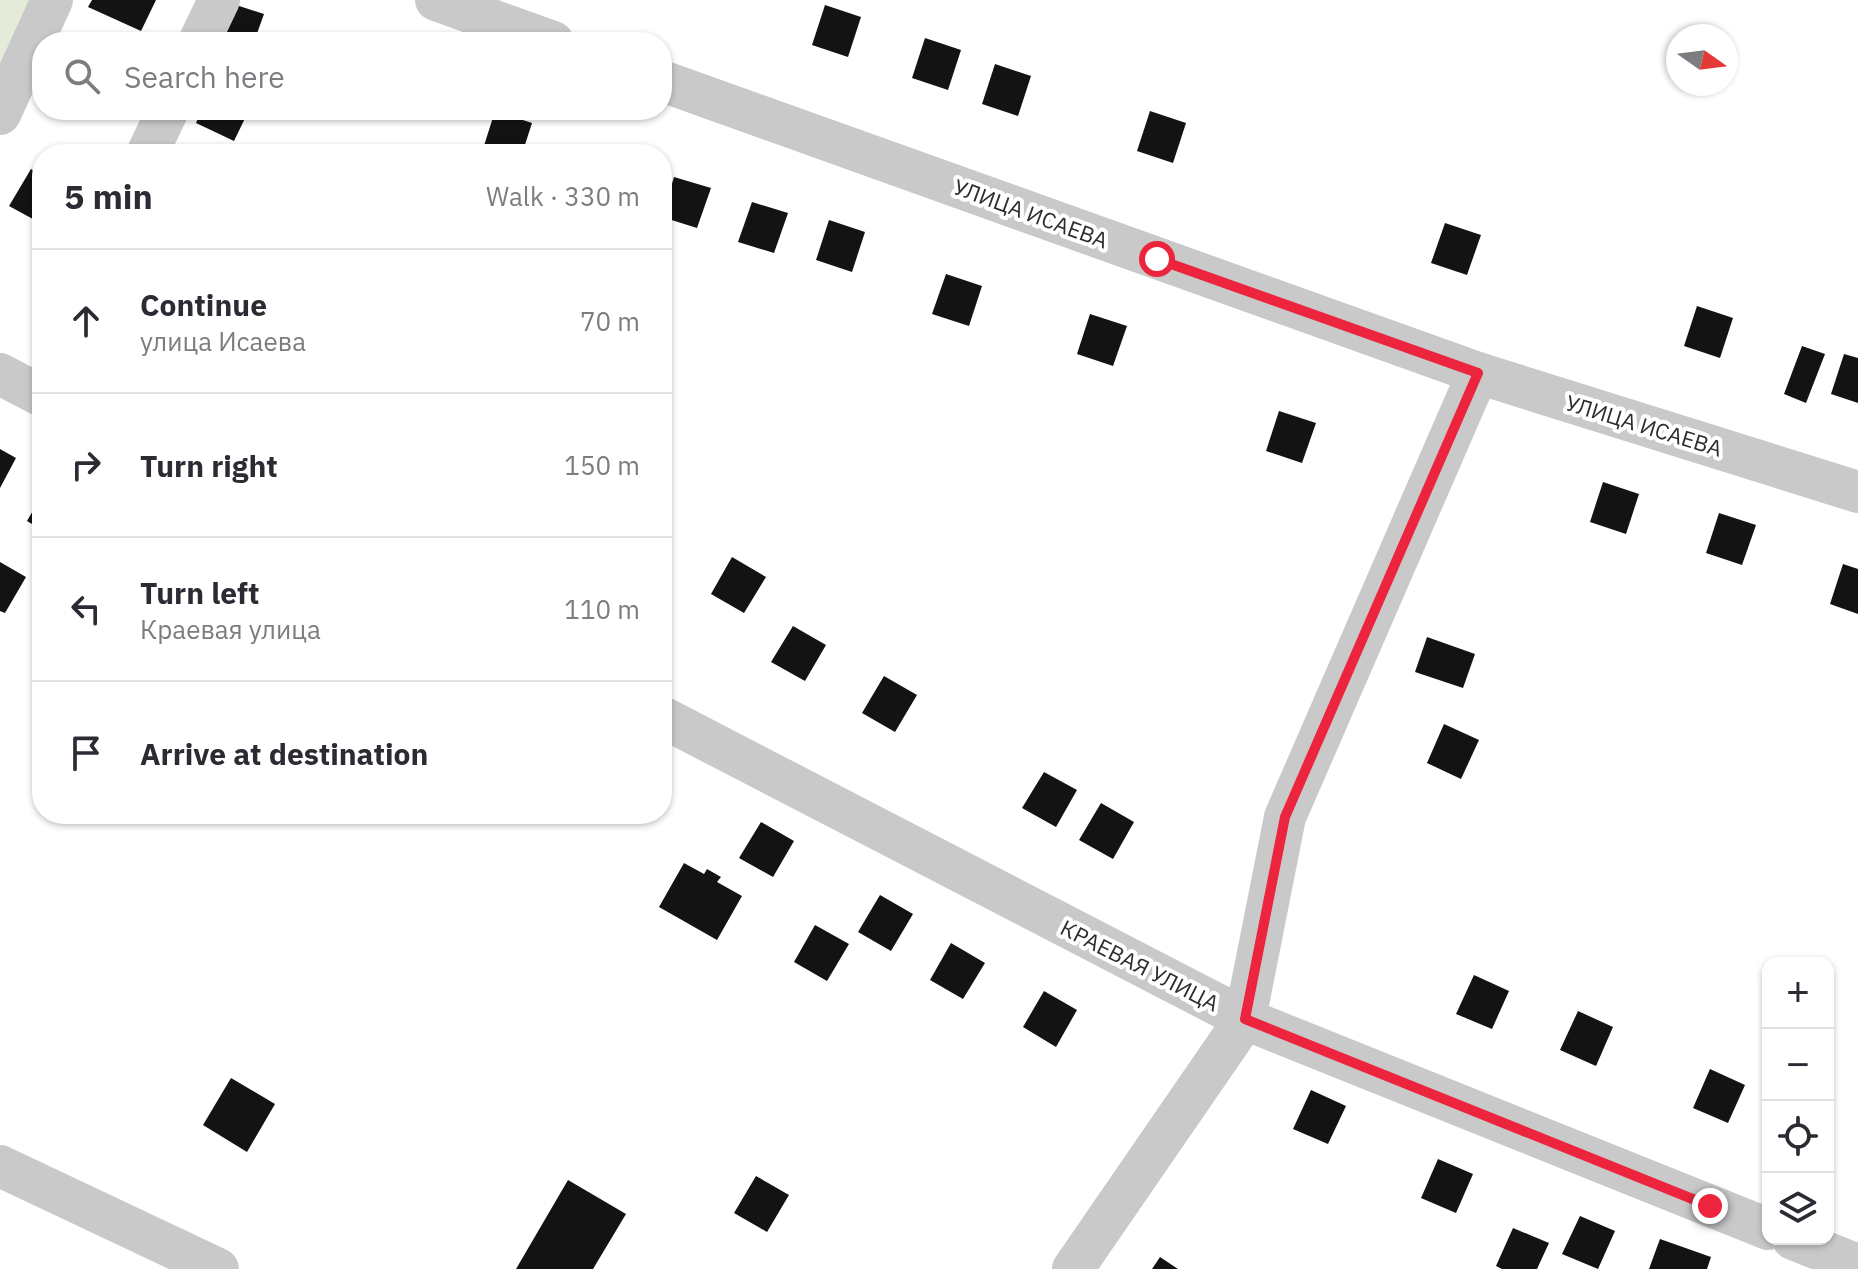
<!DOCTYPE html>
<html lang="en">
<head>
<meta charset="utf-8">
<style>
	body { margin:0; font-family:"IBM Plex Sans",sans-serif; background:#f2f2f3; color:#2b2b33 }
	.controls { position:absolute; right:24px; bottom:24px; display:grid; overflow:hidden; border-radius:16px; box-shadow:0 2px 6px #0004 }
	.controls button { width:72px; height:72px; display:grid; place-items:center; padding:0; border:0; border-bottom:2px solid #e1e1e2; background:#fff; color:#2b2b33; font:40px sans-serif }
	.compass { position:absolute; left:1666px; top:24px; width:72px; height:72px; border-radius:50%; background:#fff; box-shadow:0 2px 6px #0004; rotate:104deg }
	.stop { position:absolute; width:24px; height:24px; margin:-18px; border:6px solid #ed243e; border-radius:50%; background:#fff }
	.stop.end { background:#ed243e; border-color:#fff; box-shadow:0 2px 8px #0008 }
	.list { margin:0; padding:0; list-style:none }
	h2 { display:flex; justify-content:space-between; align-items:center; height:104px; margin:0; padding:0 32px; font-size:34px }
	h2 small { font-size:26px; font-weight:400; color:#7c7c81 }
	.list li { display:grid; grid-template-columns:52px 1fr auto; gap:24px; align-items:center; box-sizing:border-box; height:144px; padding:0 32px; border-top:2px solid #e1e1e2 }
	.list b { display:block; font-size:30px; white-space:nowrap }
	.list p { margin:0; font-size:26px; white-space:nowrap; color:#7c7c81 }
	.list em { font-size:26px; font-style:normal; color:#7c7c81 }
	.icon { flex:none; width:44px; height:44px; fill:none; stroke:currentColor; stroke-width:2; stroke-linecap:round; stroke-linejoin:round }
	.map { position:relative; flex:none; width:1858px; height:1269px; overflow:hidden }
	.search { position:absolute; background:#fff; box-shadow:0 2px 6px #0004; left:32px; top:32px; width:640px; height:88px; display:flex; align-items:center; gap:20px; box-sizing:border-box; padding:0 28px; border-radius:32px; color:#7c7c81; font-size:30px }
	.panel { position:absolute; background:#fff; box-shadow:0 2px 6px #0004; left:32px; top:144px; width:640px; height:680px; border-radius:32px }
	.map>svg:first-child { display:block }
	.green { fill:#e4ebd9 }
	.building { fill:#131313 }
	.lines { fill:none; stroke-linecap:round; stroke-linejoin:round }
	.minor { stroke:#c9c9c9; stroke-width:42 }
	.route { stroke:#ed243e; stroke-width:10 }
	.labels { text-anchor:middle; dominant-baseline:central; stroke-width:8; stroke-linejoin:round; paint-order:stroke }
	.street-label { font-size:22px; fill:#2c2c2c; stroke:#fff }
</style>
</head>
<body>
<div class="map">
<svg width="1858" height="1269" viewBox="0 0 1858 1269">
	<rect width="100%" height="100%" fill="#fff"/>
	<!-- green -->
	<polygon class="green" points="0,0 33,0 0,74"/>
	<!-- building -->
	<g class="building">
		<polygon points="92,0 156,0 141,31 88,7"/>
		<polygon points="227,2 264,14 254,42 214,42"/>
		<polygon points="825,5 861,17 848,57 812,45"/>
		<polygon points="925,38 961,50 948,90 912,78"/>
		<polygon points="995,64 1031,76 1018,116 982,104"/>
		<polygon points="202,110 249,110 234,141 196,123"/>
		<polygon points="495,111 532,123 522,154 482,152"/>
		<polygon points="1150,111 1186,123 1173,163 1137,151"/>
		<polygon points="31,169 42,175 42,224 9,206"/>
		<polygon points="674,177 711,188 697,228 662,217"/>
		<polygon points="752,202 788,213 774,253 738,242"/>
		<polygon points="829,220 865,232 852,272 816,260"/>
		<polygon points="1445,223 1481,235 1467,275 1431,263"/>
		<polygon points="946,274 982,286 969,326 932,314"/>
		<polygon points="1697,306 1733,318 1720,358 1684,346"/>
		<polygon points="1090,314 1127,326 1113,366 1077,354"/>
		<polygon points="1802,346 1825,354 1806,403 1784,394"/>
		<polygon points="1844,354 1858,358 1858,403 1831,394"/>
		<polygon points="1279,411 1316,423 1302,463 1266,451"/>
		<polygon points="0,449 16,458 0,488"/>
		<polygon points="1603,482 1639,494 1626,534 1590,522"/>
		<polygon points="42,495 42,530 27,521"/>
		<polygon points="1719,513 1756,525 1742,565 1706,553"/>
		<polygon points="732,557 766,577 744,613 711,594"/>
		<polygon points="0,562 26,577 5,613 0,611"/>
		<polygon points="1843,564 1858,569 1858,614 1830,604"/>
		<polygon points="793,626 826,645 805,681 771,662"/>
		<polygon points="1427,637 1475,654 1463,688 1415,672"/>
		<polygon points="884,676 917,695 895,732 862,713"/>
		<polygon points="1444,724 1479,740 1461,779 1427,763"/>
		<polygon points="1044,772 1077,790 1056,827 1022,808"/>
		<polygon points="1101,803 1134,822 1113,859 1079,840"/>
		<polygon points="620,814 637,814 633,821"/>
		<polygon points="761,822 794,841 773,877 739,858"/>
		<polygon points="684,863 704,874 707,869 721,877 717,882 742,896 717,940 659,907"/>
		<polygon points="880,895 913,914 891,951 858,932"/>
		<polygon points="815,925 849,944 827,981 794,962"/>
		<polygon points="951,943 985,963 963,999 930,980"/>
		<polygon points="1474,975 1509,991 1492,1029 1456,1014"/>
		<polygon points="1044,991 1077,1010 1056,1047 1023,1027"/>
		<polygon points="1578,1011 1613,1027 1596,1066 1560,1050"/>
		<polygon points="1710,1069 1745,1085 1728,1123 1693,1108"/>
		<polygon points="231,1078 275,1104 247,1152 203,1125"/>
		<polygon points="1311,1090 1346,1106 1328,1144 1293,1129"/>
		<polygon points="1438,1159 1473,1174 1456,1213 1421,1198"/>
		<polygon points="756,1176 789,1195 767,1232 734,1213"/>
		<polygon points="568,1180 626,1214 593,1269 516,1269"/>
		<polygon points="1580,1216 1615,1231 1598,1269 1562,1254"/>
		<polygon points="1513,1228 1549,1243 1537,1269 1502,1269 1496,1266"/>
		<polygon points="1660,1239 1711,1257 1707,1269 1649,1269"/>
		<polygon points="1160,1257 1178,1269 1152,1269"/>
	</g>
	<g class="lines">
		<!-- minor -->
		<g class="minor">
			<polyline points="436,0 553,42"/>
			<polyline points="199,42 219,0"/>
			<polyline points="662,81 1478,373 1858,492"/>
			<polyline points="0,114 52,0"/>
			<polyline points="147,154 168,110"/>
			<polyline points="0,374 42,396"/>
			<polyline points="662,717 1245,1019 1768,1229"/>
			<polyline points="0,1166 218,1269"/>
			<polyline points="1793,1239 1858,1265"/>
			<polyline points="1073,1269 1245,1019 1285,817 1478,373"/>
		</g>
	</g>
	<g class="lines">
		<!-- route -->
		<polyline class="route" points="1157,259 1478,373 1285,817 1245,1019 1710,1206"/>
	</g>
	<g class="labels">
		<!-- street labels -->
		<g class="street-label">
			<text transform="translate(1031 213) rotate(20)">УЛИЦА ИСАЕВА</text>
			<text transform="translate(1644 425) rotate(17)">УЛИЦА ИСАЕВА</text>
			<text transform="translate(1140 965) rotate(27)">КРАЕВАЯ УЛИЦА</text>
		</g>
	</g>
</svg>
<div class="controls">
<button>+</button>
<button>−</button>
<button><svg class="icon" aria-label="locate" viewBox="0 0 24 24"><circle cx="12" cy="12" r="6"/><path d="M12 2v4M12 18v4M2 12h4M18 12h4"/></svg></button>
<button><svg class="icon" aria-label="layers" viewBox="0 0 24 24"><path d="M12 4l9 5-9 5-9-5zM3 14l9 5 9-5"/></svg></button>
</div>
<svg class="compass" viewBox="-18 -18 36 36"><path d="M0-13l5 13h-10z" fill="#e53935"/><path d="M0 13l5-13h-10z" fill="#7c7c81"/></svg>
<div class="stop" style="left:1157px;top:259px"></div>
<div class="stop end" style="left:1710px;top:1206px"></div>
<div class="search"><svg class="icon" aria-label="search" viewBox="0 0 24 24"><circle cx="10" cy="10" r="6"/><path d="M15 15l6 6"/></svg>Search here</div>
<section class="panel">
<h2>5 min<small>Walk · 330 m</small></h2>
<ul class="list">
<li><svg class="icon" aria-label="ahead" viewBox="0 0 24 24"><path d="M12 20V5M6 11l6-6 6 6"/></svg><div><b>Continue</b><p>улица Исаева</p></div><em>70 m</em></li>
<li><svg class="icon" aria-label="right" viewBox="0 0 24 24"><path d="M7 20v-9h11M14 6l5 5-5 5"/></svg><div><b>Turn right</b></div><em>150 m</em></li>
<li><svg class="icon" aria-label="left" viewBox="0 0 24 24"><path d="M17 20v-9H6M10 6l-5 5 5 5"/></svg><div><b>Turn left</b><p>Краевая улица</p></div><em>110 m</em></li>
<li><svg class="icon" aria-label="arrive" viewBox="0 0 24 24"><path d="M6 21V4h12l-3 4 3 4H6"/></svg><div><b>Arrive at destination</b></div></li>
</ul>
</section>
</div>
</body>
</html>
